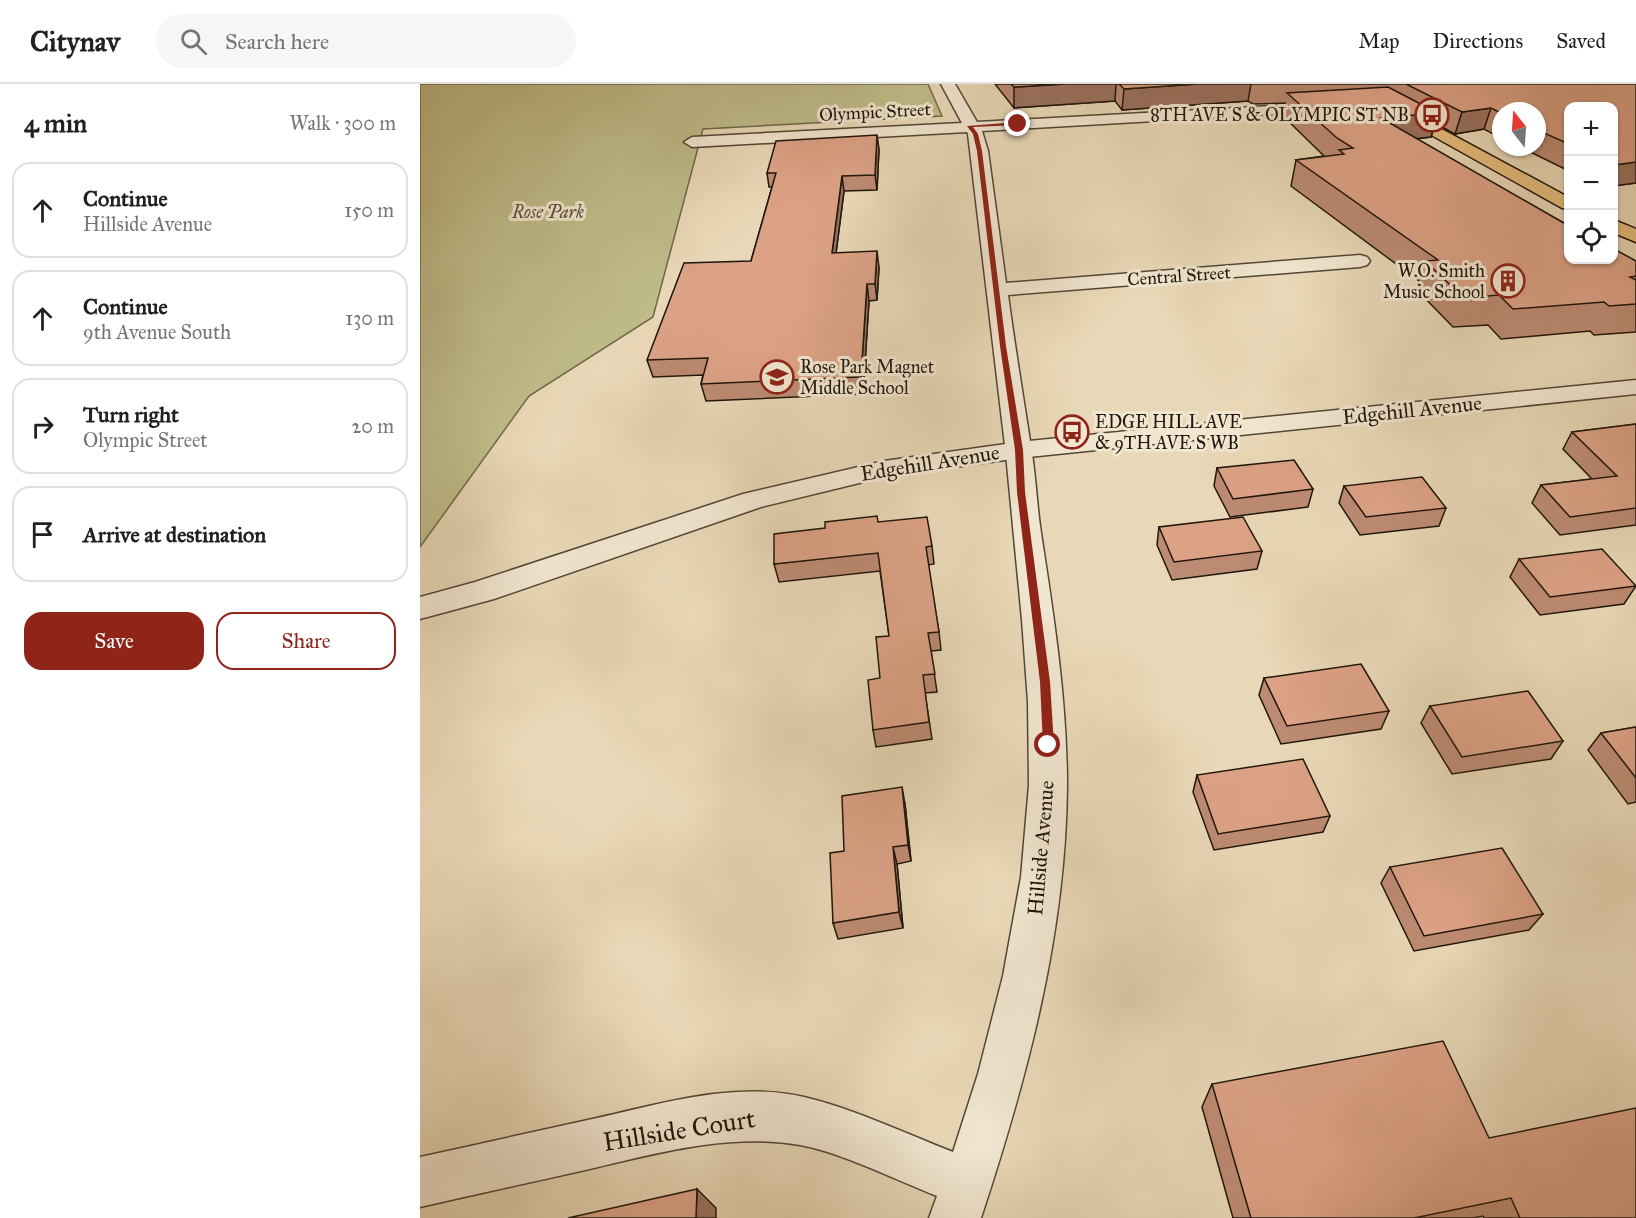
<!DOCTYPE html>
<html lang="en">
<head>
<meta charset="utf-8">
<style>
	body { margin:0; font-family:"IM FELL Great Primer",serif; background:#f6f6f6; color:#202124 }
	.controls { position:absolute; right:18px; top:18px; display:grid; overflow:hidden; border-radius:12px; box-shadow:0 2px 4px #0004 }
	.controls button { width:54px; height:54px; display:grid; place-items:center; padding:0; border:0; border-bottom:2px solid #e0e0e0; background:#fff; color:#202124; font:30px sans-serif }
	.compass { position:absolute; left:1072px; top:18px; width:54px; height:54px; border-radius:50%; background:#fff; box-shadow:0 2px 4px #0004; rotate:343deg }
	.stop { position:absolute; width:18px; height:18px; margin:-14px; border:4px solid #8f2418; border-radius:50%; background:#fff }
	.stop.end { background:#8f2418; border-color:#fff; box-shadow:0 2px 6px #0008 }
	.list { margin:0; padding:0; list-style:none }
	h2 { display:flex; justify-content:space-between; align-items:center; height:78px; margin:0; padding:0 24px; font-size:26px }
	h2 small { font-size:20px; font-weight:400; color:#757577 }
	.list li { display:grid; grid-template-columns:39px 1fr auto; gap:18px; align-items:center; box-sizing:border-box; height:96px; margin:0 12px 12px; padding:0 12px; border:2px solid #e0e0e0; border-radius:18px }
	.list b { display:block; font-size:22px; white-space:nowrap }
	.list p { margin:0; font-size:20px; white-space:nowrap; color:#757577 }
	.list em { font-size:20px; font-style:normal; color:#757577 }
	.actions { display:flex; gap:12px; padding:18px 24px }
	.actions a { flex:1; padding:14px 0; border:2px solid #8f2418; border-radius:18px; text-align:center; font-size:21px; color:#8f2418 }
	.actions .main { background:#8f2418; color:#fff }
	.icon { flex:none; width:33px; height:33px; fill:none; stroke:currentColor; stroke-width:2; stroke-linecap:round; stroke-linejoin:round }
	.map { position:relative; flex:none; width:1216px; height:1134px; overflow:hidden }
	header { display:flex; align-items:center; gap:36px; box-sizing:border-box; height:84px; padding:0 30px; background:#fff; border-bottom:2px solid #e0e0e0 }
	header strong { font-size:28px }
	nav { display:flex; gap:33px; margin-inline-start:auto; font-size:21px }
	.search { width:420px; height:54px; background:#f6f6f6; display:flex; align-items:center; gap:15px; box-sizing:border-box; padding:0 21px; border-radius:33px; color:#757577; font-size:22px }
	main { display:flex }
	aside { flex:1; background:#fff }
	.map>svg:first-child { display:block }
	.green { fill:#bfbc89; stroke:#6f684a; stroke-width:1.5 }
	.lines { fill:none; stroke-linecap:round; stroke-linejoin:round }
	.minor-casing { stroke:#524637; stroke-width:3 }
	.tertiary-casing { stroke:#524637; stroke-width:3 }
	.primary-casing { stroke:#1f150c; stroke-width:3 }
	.minor { fill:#f1e6d0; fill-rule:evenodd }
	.tertiary { fill:#f1e6d0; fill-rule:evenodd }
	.primary { fill:#e4bc7c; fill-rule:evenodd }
	.wall { fill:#bd8b73; stroke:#1f150c; stroke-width:1.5 }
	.shaded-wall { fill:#9a715e; stroke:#1f150c; stroke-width:1.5 }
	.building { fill:#dca286; stroke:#1f150c; stroke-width:1.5 }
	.route { fill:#8f2418 }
	.labels { text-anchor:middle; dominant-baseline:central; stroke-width:6; stroke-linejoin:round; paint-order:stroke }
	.far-street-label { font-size:18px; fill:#1f150c; stroke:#f1e6d0 }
	.far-poi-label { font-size:18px; fill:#1f150c; stroke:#f1e6d0; text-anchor:end }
	.far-park-label { font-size:18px; font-style:italic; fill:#574f38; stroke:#f1e6d0 }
	.street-label { font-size:21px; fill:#1f150c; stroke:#f1e6d0 }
	.near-street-label { font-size:26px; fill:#1f150c; stroke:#f1e6d0 }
</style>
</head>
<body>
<header>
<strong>Citynav</strong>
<div class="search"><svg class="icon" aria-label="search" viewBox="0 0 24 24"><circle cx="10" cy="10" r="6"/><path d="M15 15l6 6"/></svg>Search here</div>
<nav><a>Map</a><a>Directions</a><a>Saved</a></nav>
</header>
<main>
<aside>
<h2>4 min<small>Walk · 300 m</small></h2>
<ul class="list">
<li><svg class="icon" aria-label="ahead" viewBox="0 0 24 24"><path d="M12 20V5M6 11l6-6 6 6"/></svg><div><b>Continue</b><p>Hillside Avenue</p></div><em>150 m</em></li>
<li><svg class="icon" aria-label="ahead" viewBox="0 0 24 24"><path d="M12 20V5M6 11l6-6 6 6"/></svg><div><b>Continue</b><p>9th Avenue South</p></div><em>130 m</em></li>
<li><svg class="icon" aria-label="right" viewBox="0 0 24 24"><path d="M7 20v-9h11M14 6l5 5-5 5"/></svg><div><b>Turn right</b><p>Olympic Street</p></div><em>20 m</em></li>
<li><svg class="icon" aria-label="arrive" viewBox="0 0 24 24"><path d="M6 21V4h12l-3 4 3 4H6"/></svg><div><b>Arrive at destination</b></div></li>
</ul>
<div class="actions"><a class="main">Save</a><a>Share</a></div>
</aside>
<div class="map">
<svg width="1216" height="1134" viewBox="0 0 1216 1134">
	<rect width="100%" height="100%" fill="#e9d8b7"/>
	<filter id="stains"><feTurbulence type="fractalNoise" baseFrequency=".00333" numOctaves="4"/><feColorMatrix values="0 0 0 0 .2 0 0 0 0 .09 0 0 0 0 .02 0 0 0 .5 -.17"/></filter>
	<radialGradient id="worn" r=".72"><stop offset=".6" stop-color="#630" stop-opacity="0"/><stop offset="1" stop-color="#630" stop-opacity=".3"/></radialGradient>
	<!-- green -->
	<polygon class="green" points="0,0 508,0 522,32 283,45 233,233 109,312 0,463"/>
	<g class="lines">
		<!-- minor casing -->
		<g class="minor-casing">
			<path id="minor" d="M521,0H535L557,38L909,19L916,23L909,27L562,47L568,67L586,199L940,171L947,173L950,177L947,181L940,183L588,211C595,264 604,317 612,370C616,396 617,423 621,449C634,533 647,617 647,702C646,850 607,994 561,1134H509L517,1112C476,1096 423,1069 380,1061C311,1049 241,1068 174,1084C116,1097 58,1110 0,1123V1073C59,1060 118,1047 177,1034C243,1019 316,997 384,1013C435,1025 484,1049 533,1068L558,990L583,892L601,793L609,701L608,618L602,536L586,370L548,50L547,48L272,63L264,58L272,53L542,39Z"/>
		</g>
		<!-- tertiary casing -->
		<g class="tertiary-casing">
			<polygon id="tertiary" points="1216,296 1216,310 599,374 464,393 341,423 74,515 0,535 0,513 55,498 323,410 464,377 599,358"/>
		</g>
		<!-- primary casing -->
		<g class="primary-casing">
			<g id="primary">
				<polygon points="920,0 938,0 1148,113 1148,125 1142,124"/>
				<polygon points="1194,136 1216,145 1216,158 1194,149"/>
			</g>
		</g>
		<!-- minor -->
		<use href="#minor" class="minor"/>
		<!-- tertiary -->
		<use href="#tertiary" class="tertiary"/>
		<!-- primary -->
		<use href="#primary" class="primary"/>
	</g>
	<!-- wall -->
	<g class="wall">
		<polygon points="575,0 1216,0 1216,99 1194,102 1194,22 1149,22 1149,87 1100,63 1117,63 1117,27 1081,27 1081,54 1064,45 1035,50 1015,39 1011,53 996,55 1149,142 1216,177 1216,248 1174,251 1170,247 1081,255 1068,241 1033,243 996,205 999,197 871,102 876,76 904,72 863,32 865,19 833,20 828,17 702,26 695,17 594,24"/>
		<polygon points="459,65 457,106 424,107 416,169 459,183 457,216 449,217 443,310 286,317 281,300 283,291 233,293 227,276 331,177 352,103 349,103 347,89"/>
		<polygon points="1216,340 1216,441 1140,451 1112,419 1121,401 1172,395 1143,365 1152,348"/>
		<polygon points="797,384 893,405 888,423 810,433 794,402"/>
		<polygon points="924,402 1026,424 1019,442 940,451 919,419"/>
		<polygon points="739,443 842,467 837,485 752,496 737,461"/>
		<polygon points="512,462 514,480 508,481 519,548 521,566 511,567 517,608 505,609 512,655 456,663 453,646 460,594 469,552 460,487 359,498 354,480"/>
		<polygon points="1099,475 1216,502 1204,520 1120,531 1090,493"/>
		<polygon points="844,594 969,627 961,645 861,660 839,611"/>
		<polygon points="1010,622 1143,657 1131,675 1032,690 1001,639"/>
		<polygon points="1216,643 1216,718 1208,720 1168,666 1181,649"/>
		<polygon points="777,691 910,732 903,748 794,766 773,708"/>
		<polygon points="485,720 491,777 477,780 483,844 418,855 413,839"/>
		<polygon points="970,783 1123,830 1109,846 994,867 961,799"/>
		<polygon points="792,1000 1216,1134 1064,1134 1063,1132 1053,1134 813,1134 782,1023"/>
	</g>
	<!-- shaded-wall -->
	<g class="shaded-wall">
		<polygon points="644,0 696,0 695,17 594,24 594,3"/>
		<polygon points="777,0 831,0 828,17 702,26 704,5"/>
		<polygon points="1071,24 1064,45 1035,50 1042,28"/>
		<polygon points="1018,29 1011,53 954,59 961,34"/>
		<polygon points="457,51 459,65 457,106 455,91"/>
		<polygon points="1216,78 1216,99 1194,102 1194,81"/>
		<polygon points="422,92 424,107 414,185 412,169"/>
		<polygon points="457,167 459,183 457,216 455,200"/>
		<polygon points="447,200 449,217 443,310 441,293"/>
		<polygon points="482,703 485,720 491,777 488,761"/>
		<polygon points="473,763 477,780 483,844 479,828"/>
		<polygon points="277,1105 296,1124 296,1134 276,1134"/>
	</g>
	<!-- building -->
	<g class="building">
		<polygon points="591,0 644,0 594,3"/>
		<polygon points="699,0 777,0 704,5"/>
		<polygon points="986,0 1216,0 1216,78 1194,81 1194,22 1149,22 1149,60 1117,46 1117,27 1081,27 1081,29 1071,24 1042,28"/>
		<polygon points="968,3 1018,29 961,34 1149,142 1149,176 1194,176 1194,165 1216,177 1216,192 1210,193 1216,196 1216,220 1189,222 1184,218 1093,225 1079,211 1044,214 1005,177 1018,176 876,76 924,70 919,66 933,64 917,54 867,9"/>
		<polygon points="457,51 455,91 422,92 412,169 457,167 455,200 447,200 441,293 281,300 288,274 227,276 264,179 331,177 356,89 347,89 356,57"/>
		<polygon points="1216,340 1216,424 1150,433 1121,401 1197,392 1152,348"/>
		<polygon points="874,376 893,405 813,415 797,384"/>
		<polygon points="1002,393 1026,424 946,433 924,402"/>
		<polygon points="457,432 458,438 507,433 512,462 506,463 519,548 508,549 515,590 503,591 509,638 453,646 448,596 460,594 456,553 469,552 458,469 354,480 354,450 405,444 405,438"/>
		<polygon points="823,433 842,467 754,478 739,443"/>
		<polygon points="1182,465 1216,502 1130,513 1099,475"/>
		<polygon points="941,580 969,627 867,642 844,594"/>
		<polygon points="1108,607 1143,657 1042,673 1010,622"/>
		<polygon points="1216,643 1216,694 1181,649"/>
		<polygon points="883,675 910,732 798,750 777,691"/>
		<polygon points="482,703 488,761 473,763 479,828 413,839 410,769 424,767 422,712"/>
		<polygon points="1082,764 1123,830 1004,852 970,783"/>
		<polygon points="1023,957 1069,1054 1216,1024 1216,1134 1100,1134 1091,1114 994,1134 831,1134 792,1000"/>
		<polygon points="277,1105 276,1134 148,1134"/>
	</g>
	<!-- route -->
	<polygon class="route" points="598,38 600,41 553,43 558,50 562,67 586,262 603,366 605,408 630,598 634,661 628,665 623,661 620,598 597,408 595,366 580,262 557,67 553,50 547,42"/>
	<!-- icons -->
	<defs>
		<g id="bus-ring" transform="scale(1.725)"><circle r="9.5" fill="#f1e6d0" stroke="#8f2418" stroke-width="1.5"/><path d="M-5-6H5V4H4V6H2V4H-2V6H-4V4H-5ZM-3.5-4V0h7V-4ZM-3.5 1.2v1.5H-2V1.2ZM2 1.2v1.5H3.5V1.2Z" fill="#8f2418"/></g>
		<g id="building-ring" transform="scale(1.725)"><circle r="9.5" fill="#f1e6d0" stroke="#8f2418" stroke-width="1.5"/><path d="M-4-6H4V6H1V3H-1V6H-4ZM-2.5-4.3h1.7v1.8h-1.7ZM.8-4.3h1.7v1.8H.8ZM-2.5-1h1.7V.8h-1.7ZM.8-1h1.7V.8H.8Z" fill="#8f2418"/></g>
		<g id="school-ring" transform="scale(1.725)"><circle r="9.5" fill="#f1e6d0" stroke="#8f2418" stroke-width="1.5"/><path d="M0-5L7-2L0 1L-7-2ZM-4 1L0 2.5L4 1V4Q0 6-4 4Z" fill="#8f2418"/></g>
	</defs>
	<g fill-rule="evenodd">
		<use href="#bus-ring" x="1012" y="31"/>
		<use href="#building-ring" x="1088" y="197"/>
		<use href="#school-ring" x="357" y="293"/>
		<use href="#bus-ring" x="652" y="348"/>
	</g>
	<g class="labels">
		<!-- far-street labels -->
		<g class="far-street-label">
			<text transform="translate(455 28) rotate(-3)">Olympic Street</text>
			<text transform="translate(759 192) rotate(-4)">Central Street</text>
		</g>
		<!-- far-poi labels -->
		<g class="far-poi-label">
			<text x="989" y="31">8TH AVE S &amp; OLYMPIC ST NB</text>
			<text x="1065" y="187">W.O. Smith<tspan x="1065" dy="21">Music School</tspan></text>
			<text x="380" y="283" text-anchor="start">Rose Park Magnet<tspan x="380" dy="21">Middle School</tspan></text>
			<text x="675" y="338" text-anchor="start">EDGE HILL AVE<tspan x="675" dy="21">&amp; 9TH AVE S WB</tspan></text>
		</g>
		<!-- far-park labels -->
		<g class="far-park-label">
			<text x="128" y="128">Rose Park</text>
		</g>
		<!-- street labels -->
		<g class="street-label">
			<text transform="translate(992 326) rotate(-6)">Edgehill Avenue</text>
			<text transform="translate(510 379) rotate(-9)">Edgehill Avenue</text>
			<text transform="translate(621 764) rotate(-85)">Hillside Avenue</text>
		</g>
		<!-- near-street labels -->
		<g class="near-street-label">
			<text transform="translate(259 1046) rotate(-9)">Hillside Court</text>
		</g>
	</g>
	<rect width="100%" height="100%" filter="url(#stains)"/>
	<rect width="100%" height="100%" fill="url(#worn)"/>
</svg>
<div class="controls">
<button>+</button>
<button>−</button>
<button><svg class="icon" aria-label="locate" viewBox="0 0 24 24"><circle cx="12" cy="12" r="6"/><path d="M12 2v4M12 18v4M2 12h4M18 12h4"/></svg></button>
</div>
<svg class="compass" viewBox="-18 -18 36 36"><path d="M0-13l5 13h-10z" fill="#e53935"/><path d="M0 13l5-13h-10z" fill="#757577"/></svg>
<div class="stop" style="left:628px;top:661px"></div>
<div class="stop end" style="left:598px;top:40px"></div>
</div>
</main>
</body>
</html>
